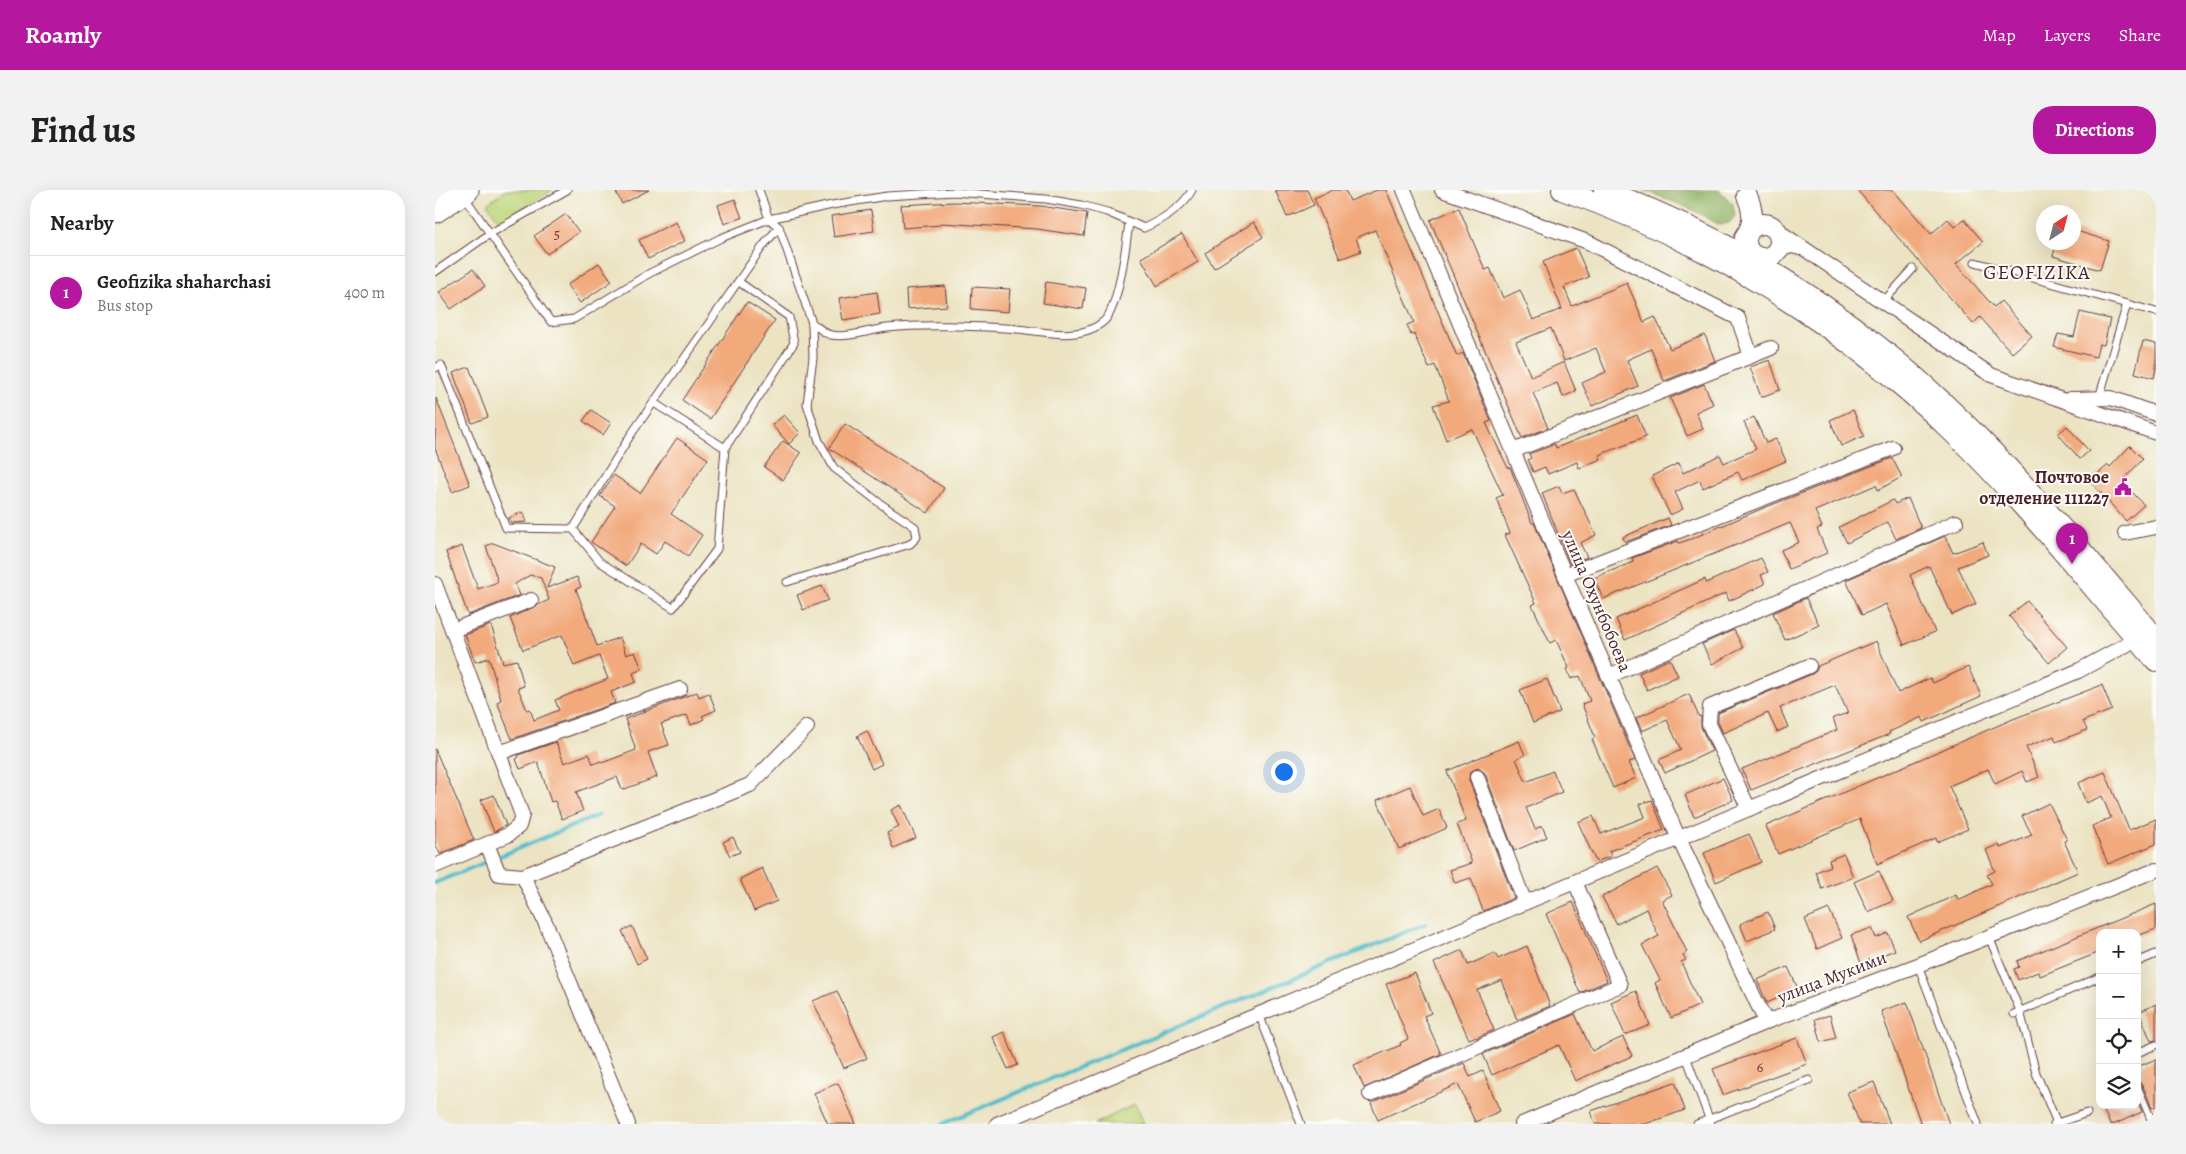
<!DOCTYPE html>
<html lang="en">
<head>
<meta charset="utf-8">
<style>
	body { margin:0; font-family:Alegreya,serif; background:#f2f2f2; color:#222 }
	.controls { position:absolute; right:15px; bottom:15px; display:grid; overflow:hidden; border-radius:10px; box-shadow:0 5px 20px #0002 }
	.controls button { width:45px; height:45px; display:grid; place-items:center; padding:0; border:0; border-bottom:1px solid #e0e0e0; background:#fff; color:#222; font:25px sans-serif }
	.compass { position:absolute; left:1601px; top:15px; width:45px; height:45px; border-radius:50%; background:#fff; box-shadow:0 5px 20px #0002; rotate:36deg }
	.you { position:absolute; left:848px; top:581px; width:18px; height:18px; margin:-12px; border:4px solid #fff; border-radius:50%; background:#1a73e8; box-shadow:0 0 0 8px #1a73e833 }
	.badge { display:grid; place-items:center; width:32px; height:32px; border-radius:50%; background:#b5179e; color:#fff; font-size:16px; font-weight:700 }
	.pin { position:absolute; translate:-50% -41px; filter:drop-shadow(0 1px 2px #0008) }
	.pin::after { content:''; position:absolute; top:26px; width:18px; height:15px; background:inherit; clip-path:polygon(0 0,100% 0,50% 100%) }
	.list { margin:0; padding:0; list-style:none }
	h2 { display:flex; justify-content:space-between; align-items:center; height:65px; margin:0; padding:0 20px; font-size:21px }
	h2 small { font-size:16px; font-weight:400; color:#767676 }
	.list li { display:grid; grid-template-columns:32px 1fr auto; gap:15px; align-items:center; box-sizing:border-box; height:75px; padding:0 20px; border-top:1px solid #e0e0e0 }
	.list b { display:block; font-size:19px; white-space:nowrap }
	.list p { margin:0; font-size:16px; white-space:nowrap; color:#767676 }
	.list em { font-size:16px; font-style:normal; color:#767676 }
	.icon { flex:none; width:28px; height:28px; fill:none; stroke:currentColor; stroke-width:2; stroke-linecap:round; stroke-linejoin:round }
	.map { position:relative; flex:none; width:1721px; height:934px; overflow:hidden; border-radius:20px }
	header { display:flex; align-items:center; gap:30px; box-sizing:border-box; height:70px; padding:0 25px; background:#b5179e; color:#fff }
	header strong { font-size:24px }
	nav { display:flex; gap:28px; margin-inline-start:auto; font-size:18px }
	.intro { display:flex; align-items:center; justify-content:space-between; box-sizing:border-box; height:120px; padding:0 30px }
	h1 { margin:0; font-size:35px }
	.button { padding:12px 22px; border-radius:20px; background:#b5179e; color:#fff; font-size:18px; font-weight:700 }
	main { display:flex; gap:30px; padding:0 30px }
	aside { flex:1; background:#fff; border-radius:20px; box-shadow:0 5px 20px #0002 }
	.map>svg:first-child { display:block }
	.green { fill:#bed57a; stroke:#847a52 }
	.forest { fill:#96b66a; stroke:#706a4a }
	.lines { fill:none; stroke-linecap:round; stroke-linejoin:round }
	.stream { stroke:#50bccc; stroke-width:4 }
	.building { fill:#f2a97c }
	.lane-casing { stroke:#623c42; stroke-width:9 }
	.street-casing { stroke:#623c42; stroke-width:16 }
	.secondary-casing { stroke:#623c42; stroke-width:22 }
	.highway-casing { stroke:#623c42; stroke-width:27 }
	.lane { stroke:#fff; stroke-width:7 }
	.street { stroke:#fff; stroke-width:14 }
	.secondary { stroke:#fff; stroke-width:20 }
	.highway { stroke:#fff; stroke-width:25 }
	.labels { text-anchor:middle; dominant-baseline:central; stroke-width:4; stroke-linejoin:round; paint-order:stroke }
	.number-label { font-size:15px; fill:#74423f }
	.poi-label { font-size:18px; font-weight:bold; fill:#4a1f2b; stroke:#fdfcf7; text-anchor:end }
	.street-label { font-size:18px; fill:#4a1f2b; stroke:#fdfcf7 }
	.quarter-label { font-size:20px; letter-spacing:1px; fill:#4a1f2b; stroke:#fdfcf7 }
</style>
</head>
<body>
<header>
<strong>Roamly</strong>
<nav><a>Map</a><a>Layers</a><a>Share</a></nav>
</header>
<div class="intro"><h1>Find us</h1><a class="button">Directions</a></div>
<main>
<aside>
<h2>Nearby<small></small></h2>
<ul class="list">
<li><span class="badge">1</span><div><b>Geofizika shaharchasi</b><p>Bus stop</p></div><em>400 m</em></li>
</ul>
</aside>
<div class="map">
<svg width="1721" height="934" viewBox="0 0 1721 934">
	<rect width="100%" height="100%" fill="#fdfcf7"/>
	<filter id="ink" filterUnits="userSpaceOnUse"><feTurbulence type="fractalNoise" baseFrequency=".02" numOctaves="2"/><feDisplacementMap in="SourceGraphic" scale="10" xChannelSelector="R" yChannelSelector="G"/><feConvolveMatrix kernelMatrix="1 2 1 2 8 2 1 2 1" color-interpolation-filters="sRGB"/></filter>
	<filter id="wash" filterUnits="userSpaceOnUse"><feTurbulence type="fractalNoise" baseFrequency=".0096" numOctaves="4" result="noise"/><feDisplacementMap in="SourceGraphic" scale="20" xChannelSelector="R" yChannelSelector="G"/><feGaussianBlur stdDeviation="1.12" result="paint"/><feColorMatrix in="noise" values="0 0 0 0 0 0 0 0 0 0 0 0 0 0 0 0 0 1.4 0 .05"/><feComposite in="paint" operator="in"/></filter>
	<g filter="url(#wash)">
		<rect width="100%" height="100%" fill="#ebe3c2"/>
		<!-- green -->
		<g class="green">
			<polygon points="71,0 118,0 65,32 52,14"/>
			<polygon points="700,914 708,934 660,934"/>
		</g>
		<!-- forest -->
		<polygon class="forest" points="1209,0 1284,0 1298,14 1300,26 1294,33 1285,35 1258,20"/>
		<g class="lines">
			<!-- stream -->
			<g class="stream">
				<polyline points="0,693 164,625"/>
				<polyline points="507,934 990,734"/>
			</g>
		</g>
		<g id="blocks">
			<!-- building -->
			<g class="building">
				<polygon points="180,0 214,0 187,14"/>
				<polygon points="840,0 872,0 879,15 852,27"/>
				<polygon points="898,0 910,0 915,11 942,0 951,0 1022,166 1028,163 1056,231 1051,233 1073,278 1075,277 1097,333 1099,333 1200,570 1194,572 1201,588 1178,598 1157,549 1160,547 1147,514 1155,511 1145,486 1136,489 1132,479 1134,478 1121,450 1115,453 1097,415 1101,413 1070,345 1075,343 1061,308 1068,305 1037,239 1011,250 998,215 1014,211 1000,175 994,178 979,144 976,145 972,135 979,132 940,40 921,48 926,61 905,69 879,8"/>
				<polygon points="1422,0 1458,0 1496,44 1513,29 1520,37 1529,29 1548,52 1521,74 1559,117 1566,111 1597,146 1577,163 1545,127 1538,134"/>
				<polygon points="300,9 307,28 289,34 283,15"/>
				<polygon points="518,12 605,16 652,23 649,46 602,39 506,33 506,35 468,38 466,15"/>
				<polygon points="1024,18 1050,80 1055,78 1068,108 1085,100 1098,130 1127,119 1108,72 1141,58 1154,87 1129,97 1137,116 1192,93 1209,132 1220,127 1235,159 1270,145 1280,171 1229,191 1216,159 1192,170 1203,196 1157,216 1147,193 1171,182 1161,158 1129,171 1116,138 1081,152 1096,187 1129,172 1141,201 1128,207 1122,193 1098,203 1113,238 1087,248 995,30"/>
				<polygon points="436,20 439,41 399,47 396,26"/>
				<polygon points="131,24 144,42 112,64 99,46"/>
				<polygon points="241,32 250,51 213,69 204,50"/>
				<polygon points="819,32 828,47 779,78 770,63"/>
				<polygon points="1638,40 1674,51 1665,80 1618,66 1622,52 1638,52"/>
				<polygon points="747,44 763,72 722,96 706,68"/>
				<polygon points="164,73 177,91 145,113 132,95"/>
				<polygon points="38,79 50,96 16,119 4,102"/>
				<polygon points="611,92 651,98 648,119 608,113"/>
				<polygon points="510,96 512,116 472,119 471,99"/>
				<polygon points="537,97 575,99 573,122 536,119"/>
				<polygon points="442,102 445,124 408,130 404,108"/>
				<polygon points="312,112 340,130 275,229 247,210"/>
				<polygon points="1645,122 1675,129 1669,155 1664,154 1661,167 1619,157 1623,144 1639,147"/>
				<polygon points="1708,151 1721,154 1721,178 1719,188 1700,183"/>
				<polygon points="1335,170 1345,200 1326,207 1315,177"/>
				<polygon points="34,177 53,227 37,233 18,183"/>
				<polygon points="1269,194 1278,214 1261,222 1268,239 1252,246 1235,208"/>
				<polygon points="1,208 35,295 17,302 0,258"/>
				<polygon points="156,220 176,233 168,245 148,231"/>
				<polygon points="1418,220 1429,246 1406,256 1395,230"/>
				<polygon points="349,225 365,243 354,254 337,235"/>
				<polygon points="1202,225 1211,247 1164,265 1166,269 1144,278 1142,272 1113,284 1110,277 1098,282 1093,270 1096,268 1094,264 1120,254 1121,258"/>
				<polygon points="1319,227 1331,253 1341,249 1351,271 1307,290 1303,282 1268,298 1265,290 1240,302 1248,319 1235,325 1217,286 1244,273 1248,283 1285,265 1289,273 1321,259 1309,232"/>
				<polygon points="410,234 509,298 493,323 394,258"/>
				<polygon points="1632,236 1654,261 1645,269 1623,244"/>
				<polygon points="242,248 273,269 236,324 267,345 253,366 230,351 221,364 206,354 191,376 156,352 180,316 165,306 179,285 205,303"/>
				<polygon points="348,251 366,263 348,290 329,277"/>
				<polygon points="1695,256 1708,269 1687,291 1709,315 1691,331 1655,291 1673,275 1675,277"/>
				<polygon points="1457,268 1467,287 1443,300 1441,295 1380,321 1387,337 1382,339 1392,363 1354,379 1346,360 1364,352 1355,333 1168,409 1159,388 1198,372 1197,368 1243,351 1244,353 1256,349 1326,319"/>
				<polygon points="1124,296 1127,303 1139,299 1161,345 1145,353 1152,367 1135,374 1107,303"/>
				<polygon points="1473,308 1486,338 1461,349 1453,332 1412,353 1404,337 1458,310 1460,314"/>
				<polygon points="88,322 92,332 76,333 74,328"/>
				<polygon points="1233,328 1236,335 1190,352 1188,347"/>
				<polygon points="1510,346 1518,363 1548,352 1553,365 1523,377 1541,414 1517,425 1494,376 1475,385 1500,442 1469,455 1451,414 1427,425 1411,390"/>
				<polygon points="58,353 120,377 112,398 142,387 146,397 141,399 162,456 185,447 191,465 200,462 207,479 198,483 201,492 176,502 180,513 77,549 62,512 66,510 54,468 40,472 30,445 56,435 68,473 82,470 89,496 83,498 92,520 95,519 99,530 124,520 120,510 173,489 164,466 139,476 127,445 88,460 75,428 114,410 106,388 95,385 80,394 85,405 33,425 11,362 27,356 43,399 63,392 51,356"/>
				<polygon points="1326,368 1333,382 1326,385 1330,394 1294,411 1291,403 1190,450 1181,429 1270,389 1271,393"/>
				<polygon points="387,396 393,410 368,420 362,405"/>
				<polygon points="1371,408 1384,435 1350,450 1338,423"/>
				<polygon points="1592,411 1632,457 1614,473 1574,426"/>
				<polygon points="1299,440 1308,458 1277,474 1267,454"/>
				<polygon points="1441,451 1463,503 1495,488 1498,493 1533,477 1546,506 1489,532 1487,527 1454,542 1455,544 1316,600 1307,579 1402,540 1398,528 1413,523 1400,495 1345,518 1353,537 1342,542 1333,523 1288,543 1283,532 1283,523 1377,484 1381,481 1383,476"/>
				<polygon points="1235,469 1243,486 1212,500 1204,483"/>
				<polygon points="1112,489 1125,522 1098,533 1085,500"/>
				<polygon points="1667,495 1677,520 1648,531 1652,540 1621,552 1619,546 1591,557 1604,587 1592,592 1587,581 1560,594 1553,579 1514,596 1533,639 1502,652 1501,648 1442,674 1425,629 1343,664 1331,636 1578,529"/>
				<polygon points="262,502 264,507 274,503 281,520 267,526 269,529 256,535 252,525 226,534 234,555 213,562 222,587 187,600 182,587 141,602 148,621 127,629 120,611 116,612 103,572 85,579 81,569 84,567 83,565 121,552 129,573 154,564 158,574 166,571 167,573 201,560 190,529"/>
				<polygon points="1254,504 1264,527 1266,526 1266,537 1277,561 1230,583 1224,570 1246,560 1232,530 1207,541 1201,528"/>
				<polygon points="432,541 447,574 437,579 422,546"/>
				<polygon points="1084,551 1090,565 1081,569 1091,592 1118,581 1127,602 1091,618 1100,639 1107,636 1112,647 1079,661 1050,583 1043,578 1035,582 1034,590 1079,708 1048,721 1036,688 1020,693 1015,680 1037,673 1022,634 1031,631 1012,581"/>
				<polygon points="0,559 39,650 5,664 0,653"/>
				<polygon points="1670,582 1694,640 1721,629 1721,654 1673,674 1657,636 1676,628 1667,606 1651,613 1643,593"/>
				<polygon points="1288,588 1298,610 1259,627 1250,605"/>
				<polygon points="975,596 988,626 1004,619 1012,638 964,659 942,610"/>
				<polygon points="59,605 71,635 59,642 46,610"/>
				<polygon points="1217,610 1229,640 1174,661 1176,666 1161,672 1143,632 1158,626 1166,644 1210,627 1205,614"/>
				<polygon points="1614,613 1632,650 1629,651 1643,682 1484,751 1473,727 1521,705 1523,710 1557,694 1552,685 1560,681 1551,660 1564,654 1565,658 1597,645 1587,626"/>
				<polygon points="466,615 481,648 458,658 452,643 464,637 456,620"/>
				<polygon points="1314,644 1326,672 1281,692 1269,663"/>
				<polygon points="298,647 305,662 295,666 288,652"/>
				<polygon points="1409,664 1418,687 1387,699 1381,682 1396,676 1394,670"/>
				<polygon points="327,678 342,711 319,721 305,689"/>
				<polygon points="1222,678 1237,705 1227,710 1252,762 1248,765 1251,770 1246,772 1265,815 1236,828 1220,793 1225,790 1207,755 1224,746 1211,719 1182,734 1167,707"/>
				<polygon points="1444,681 1458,711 1433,722 1419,692"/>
				<polygon points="1138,712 1172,791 1145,803 1111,724"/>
				<polygon points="1721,714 1721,739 1702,746 1702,743 1665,743 1665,762 1605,786 1603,782 1583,790 1579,779 1584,777 1582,771"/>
				<polygon points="1394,719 1407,748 1382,759 1370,729"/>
				<polygon points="1333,722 1340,739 1312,751 1305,734"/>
				<polygon points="197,736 212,769 202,774 187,741"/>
				<polygon points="1437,738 1441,748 1453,743 1460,760 1426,773 1416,745"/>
				<polygon points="1092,756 1115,816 1082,830 1067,790 1042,800 1059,840 1041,848 1040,847 1034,849 999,773 1027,760 1033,775 1060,763 1063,769"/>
				<polygon points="1353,777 1363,799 1332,813 1322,790"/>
				<polygon points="980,783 996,823 989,826 1006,864 929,898 919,875 966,855 965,853 973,849 951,794"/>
				<polygon points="402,801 432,868 409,878 378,811"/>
				<polygon points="1201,801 1215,835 1190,845 1176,812"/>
				<polygon points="1472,812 1514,934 1486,934 1446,821"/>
				<polygon points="1721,814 1721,850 1716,851 1704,822"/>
				<polygon points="1140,824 1157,861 1188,847 1197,866 1140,891 1124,855 1057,885 1048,864"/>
				<polygon points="1395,825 1401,848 1386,852 1380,829"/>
				<polygon points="569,842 583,875 573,879 558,847"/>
				<polygon points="1362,848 1372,874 1288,905 1278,879"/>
				<polygon points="1721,869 1721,916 1717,918 1707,894 1702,891 1702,877"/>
				<polygon points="1029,873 1035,887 1048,881 1065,921 1040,932 1023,894 943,930 936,913"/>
				<polygon points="1240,892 1250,920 1210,934 1160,934 1156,921"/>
				<polygon points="1439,892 1455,934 1425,934 1412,902"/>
				<polygon points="403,893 421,934 393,934 379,903"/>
				<polygon points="1702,910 1707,922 1680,934 1675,934 1666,915 1683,915 1685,919 1694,915 1702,915"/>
			</g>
		</g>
	</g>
	<g filter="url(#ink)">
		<use href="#blocks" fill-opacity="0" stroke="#623c42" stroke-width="1"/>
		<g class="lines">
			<!-- lane casing -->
			<g class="lane-casing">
				<g id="lane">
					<polyline points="324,0 334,29 344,37 377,133 378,168 372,214 384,251 399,278 446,314 480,337 482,347 475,354 352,392"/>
					<path d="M29,6L116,132L139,129L215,83L286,48L334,29L397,15L452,6L518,2L611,9L646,15L672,22L709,38C726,30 748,17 757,0"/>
					<polyline points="1540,72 1721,122"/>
					<polyline points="0,82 56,43 132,0"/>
					<polyline points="1448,112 1478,79"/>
					<path d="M377,133C383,137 390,144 396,145C415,148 434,140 452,138C491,134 531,136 570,138C600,139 644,154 669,131C684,118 691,55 694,33"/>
					<polyline points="0,178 6,175 71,338 138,339"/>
					<polyline points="1664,208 1692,114"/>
					<polyline points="219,213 290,258"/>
					<polyline points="138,339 165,372 238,418 282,359 290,258 359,153 354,127 304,92"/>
					<polyline points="138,339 195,246 328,56 344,37"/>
					<polyline points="1554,747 1585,821 1601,883 1622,933"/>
					<polyline points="1702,772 1721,764"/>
					<polyline points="1483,775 1543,934"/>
					<polyline points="824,824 866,934"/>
					<polyline points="1579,824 1665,787"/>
					<polyline points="1702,863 1721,855"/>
					<polyline points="1251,866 1276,934"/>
					<polyline points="1702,896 1718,934"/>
					<polyline points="1262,934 1374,890"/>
					<polyline points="1619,934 1652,923"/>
				</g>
			</g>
			<!-- street casing -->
			<g class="street-casing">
				<g id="street">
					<polyline points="969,0 1130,385 1244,649 1331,832"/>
					<polyline points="1007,0 1153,52 1303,128 1316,166"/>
					<polyline points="1340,39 1556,185 1721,243"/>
					<polyline points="1342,61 1356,56 1365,58"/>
					<polyline points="1635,209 1676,208 1721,224"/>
					<polyline points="1078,261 1336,158"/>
					<polyline points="1690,343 1721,337"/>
					<polyline points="1130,385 1458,258"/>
					<polyline points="0,394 87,625 84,636 73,645 0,676"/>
					<polyline points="18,440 96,410"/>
					<polyline points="1174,486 1521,332"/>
					<polyline points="64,563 245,499"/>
					<polyline points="1042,587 1090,713"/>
					<polyline points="1314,619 1274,534 1275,517 1374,476"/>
					<polyline points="52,654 64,684 88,686 111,734 193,934"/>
					<polyline points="88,686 315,595 372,537"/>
					<polyline points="935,904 1185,795 1140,692"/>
					<polyline points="562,934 1643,481 1691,455 1705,442"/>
					<polyline points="1087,934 1331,832 1483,775 1721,680"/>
				</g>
			</g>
			<!-- secondary casing -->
			<g class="secondary-casing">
				<g id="secondary">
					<path d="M1127,0C1273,52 1407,134 1518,243C1591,314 1654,395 1721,471"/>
					<path d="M1169,0C1269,38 1363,91 1446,158C1550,241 1635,347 1721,448"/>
					<circle cx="1328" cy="51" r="17"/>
					<path d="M1310,47C1320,35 1318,19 1312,6"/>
				</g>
			</g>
			<!-- highway casing -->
			<g class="highway-casing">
				<polyline id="highway" points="0,20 31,0"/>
			</g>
			<!-- lane -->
			<use href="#lane" class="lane"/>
			<!-- street -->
			<use href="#street" class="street"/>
			<!-- secondary -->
			<use href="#secondary" class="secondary"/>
			<!-- highway -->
			<use href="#highway" class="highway"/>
		</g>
	</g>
	<!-- icons -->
	<defs>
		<g id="civic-bare" transform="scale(1.35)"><path d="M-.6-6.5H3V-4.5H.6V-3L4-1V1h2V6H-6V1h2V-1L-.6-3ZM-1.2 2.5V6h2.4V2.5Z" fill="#b5179e" stroke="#fdfcf7" stroke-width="2.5" paint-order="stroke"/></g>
	</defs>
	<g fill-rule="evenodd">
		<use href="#civic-bare" x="1688" y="297"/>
	</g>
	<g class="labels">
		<!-- number labels -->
		<g class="number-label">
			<text x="122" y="44">5</text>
			<text x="1325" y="877">6</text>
		</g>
		<!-- poi labels -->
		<g class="poi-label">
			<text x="1674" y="287">Почтовое<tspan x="1674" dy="21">отделение 111227</tspan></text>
		</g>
		<!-- street labels -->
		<g class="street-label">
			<text transform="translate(1162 411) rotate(67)">улица Охунбобоева</text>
			<text transform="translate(1397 787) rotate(-21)">улица Мукими</text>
		</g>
		<!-- quarter labels -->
		<g class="quarter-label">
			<text x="1602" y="82">GEOFIZIKA</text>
		</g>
	</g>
</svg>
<div class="controls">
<button>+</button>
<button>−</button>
<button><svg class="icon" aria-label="locate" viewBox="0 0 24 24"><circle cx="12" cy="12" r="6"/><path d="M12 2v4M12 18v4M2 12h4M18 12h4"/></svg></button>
<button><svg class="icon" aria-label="layers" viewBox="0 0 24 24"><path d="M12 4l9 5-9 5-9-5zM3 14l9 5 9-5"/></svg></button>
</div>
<svg class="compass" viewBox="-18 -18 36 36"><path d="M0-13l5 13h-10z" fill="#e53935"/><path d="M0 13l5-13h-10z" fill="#767676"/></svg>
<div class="you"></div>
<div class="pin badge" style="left:1637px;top:374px">1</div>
</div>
</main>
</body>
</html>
